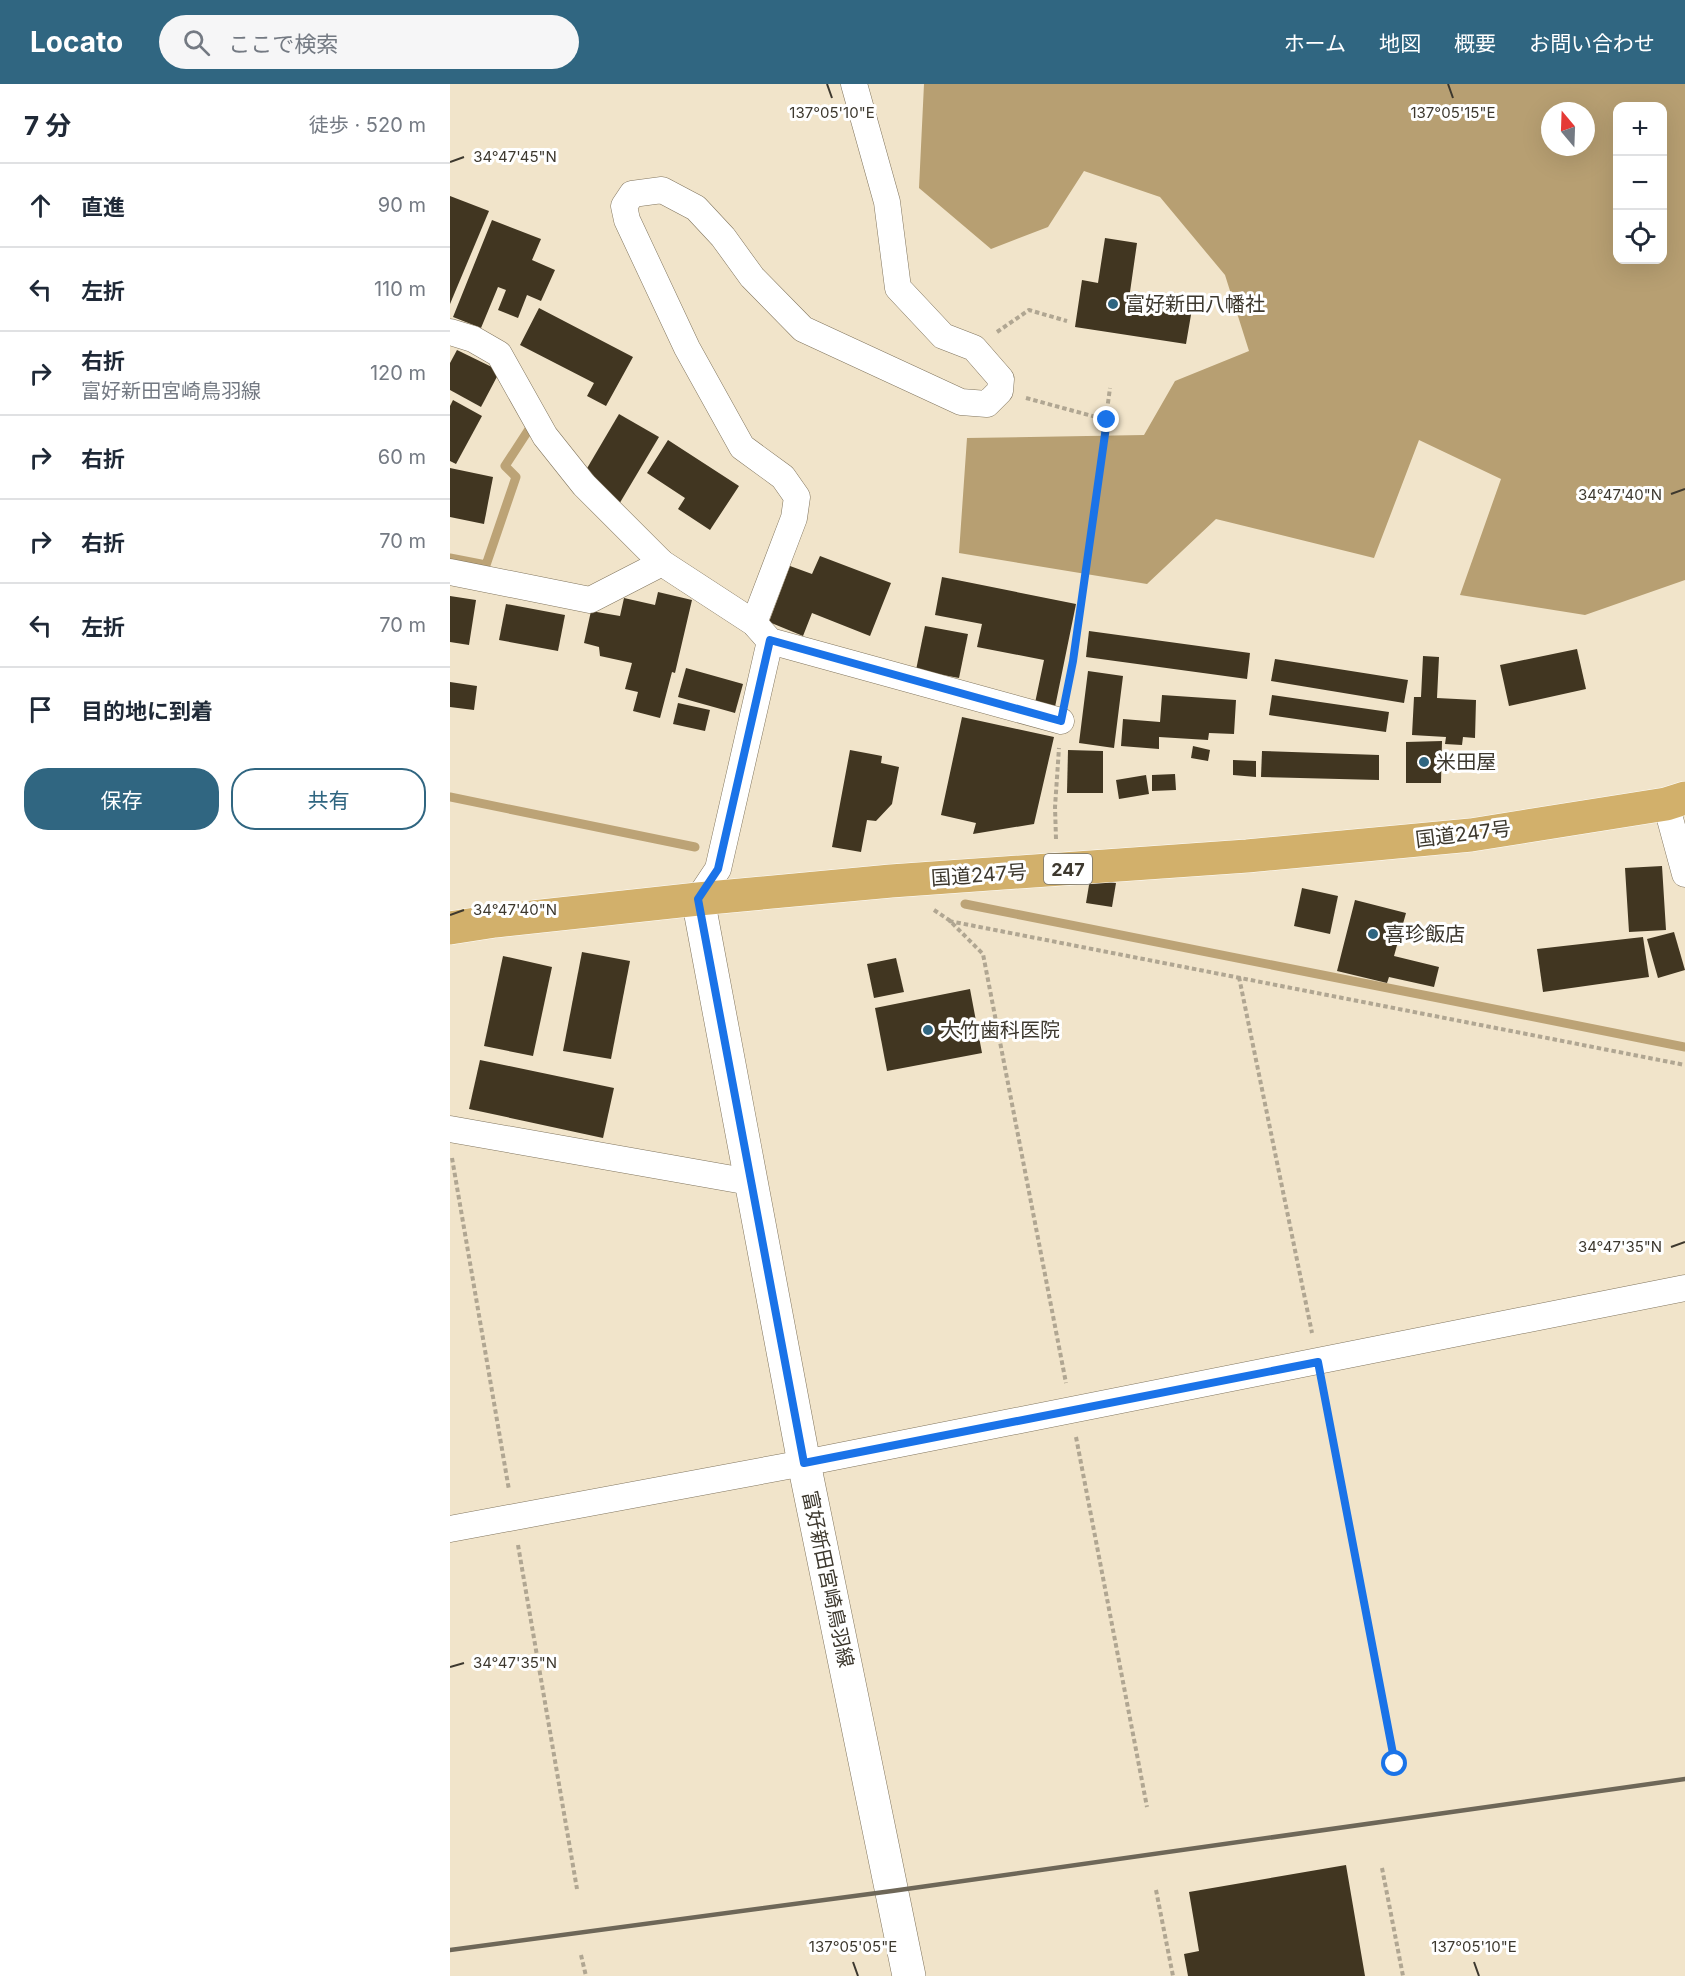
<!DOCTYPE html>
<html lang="ja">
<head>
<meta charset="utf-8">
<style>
	body { margin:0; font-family:Inter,"Noto Sans JP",sans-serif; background:#f6f6f7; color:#1f2937 }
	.controls { position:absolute; right:18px; top:18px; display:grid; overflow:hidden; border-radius:12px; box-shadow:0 6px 24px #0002 }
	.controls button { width:54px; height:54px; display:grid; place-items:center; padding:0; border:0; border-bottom:2px solid #e0e1e3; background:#fff; color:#1f2937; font:30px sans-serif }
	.compass { position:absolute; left:1091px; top:18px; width:54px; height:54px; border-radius:50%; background:#fff; box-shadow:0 6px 24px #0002; rotate:341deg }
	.stop { position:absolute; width:18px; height:18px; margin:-14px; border:4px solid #1a73e8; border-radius:50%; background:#fff }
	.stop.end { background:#1a73e8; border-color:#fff; box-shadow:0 2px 6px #0008 }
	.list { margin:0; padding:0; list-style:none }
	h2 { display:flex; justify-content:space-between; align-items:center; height:78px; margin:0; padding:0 24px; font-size:26px }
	h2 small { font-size:20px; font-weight:400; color:#747a83 }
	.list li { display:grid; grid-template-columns:39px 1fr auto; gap:18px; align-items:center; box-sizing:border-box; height:84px; padding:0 24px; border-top:2px solid #e0e1e3 }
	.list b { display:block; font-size:22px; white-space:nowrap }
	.list p { margin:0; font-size:20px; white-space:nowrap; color:#747a83 }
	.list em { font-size:20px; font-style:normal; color:#747a83 }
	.actions { display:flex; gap:12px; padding:18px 24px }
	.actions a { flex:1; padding:14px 0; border:2px solid #306681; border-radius:24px; text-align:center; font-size:21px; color:#306681 }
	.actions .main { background:#306681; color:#fff }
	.icon { flex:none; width:33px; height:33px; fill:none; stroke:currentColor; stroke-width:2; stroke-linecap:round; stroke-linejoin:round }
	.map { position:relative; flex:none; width:1235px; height:1892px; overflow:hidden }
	header { display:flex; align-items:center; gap:36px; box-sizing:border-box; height:84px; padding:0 30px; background:#306681; color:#fff }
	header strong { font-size:28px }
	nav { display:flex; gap:33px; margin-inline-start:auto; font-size:21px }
	.search { width:420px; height:54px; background:#f6f6f7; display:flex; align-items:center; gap:15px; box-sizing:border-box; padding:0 21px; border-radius:33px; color:#747a83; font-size:22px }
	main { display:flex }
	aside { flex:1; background:#fff }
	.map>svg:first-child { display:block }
	.forest { fill:#b79f72; fill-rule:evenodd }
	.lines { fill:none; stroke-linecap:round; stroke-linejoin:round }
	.stream { stroke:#bca376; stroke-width:9 }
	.building { fill:#413621 }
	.minor-casing { stroke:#81755e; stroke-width:27 }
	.secondary-casing { stroke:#81755e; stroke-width:34 }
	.trunk-casing { stroke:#fff; stroke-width:34 }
	.path { stroke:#b0a692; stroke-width:4; stroke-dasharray:4.5 3; stroke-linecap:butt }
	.minor { stroke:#fff; stroke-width:26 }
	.secondary { stroke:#fff; stroke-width:33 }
	.trunk { stroke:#d2b06b; stroke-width:33 }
	.rail { stroke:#6e6758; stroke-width:4.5 }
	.route { stroke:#1a73e8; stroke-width:8 }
	.ticks { fill:none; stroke:#3d382e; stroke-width:2 }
	.poi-dot { fill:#306681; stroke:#fff; stroke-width:2 }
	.labels { text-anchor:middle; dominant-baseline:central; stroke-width:6; stroke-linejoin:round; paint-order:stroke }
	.shield { fill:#fff; stroke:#77746d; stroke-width:1.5 }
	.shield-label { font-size:18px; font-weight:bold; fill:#3d382e }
	.poi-label { font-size:20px; fill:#3d382e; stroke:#fff; text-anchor:start }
	.street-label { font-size:20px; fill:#3d382e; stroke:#fff }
	.ticks-label { font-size:15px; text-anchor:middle; fill:#3d382e; stroke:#fff; stroke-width:6; stroke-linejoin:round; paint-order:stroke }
</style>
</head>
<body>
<header>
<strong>Locato</strong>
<div class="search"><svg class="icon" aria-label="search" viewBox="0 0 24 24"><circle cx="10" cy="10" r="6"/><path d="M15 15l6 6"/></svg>ここで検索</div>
<nav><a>ホーム</a><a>地図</a><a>概要</a><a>お問い合わせ</a></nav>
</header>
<main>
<aside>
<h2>7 分<small>徒歩 · 520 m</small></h2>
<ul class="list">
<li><svg class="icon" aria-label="ahead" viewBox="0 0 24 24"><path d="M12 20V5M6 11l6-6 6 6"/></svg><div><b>直進</b></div><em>90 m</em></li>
<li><svg class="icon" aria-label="left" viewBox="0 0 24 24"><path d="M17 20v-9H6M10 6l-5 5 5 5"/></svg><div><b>左折</b></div><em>110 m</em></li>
<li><svg class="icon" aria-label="right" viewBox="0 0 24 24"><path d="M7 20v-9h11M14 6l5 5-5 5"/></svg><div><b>右折</b><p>富好新田宮崎鳥羽線</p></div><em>120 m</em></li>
<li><svg class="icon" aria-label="right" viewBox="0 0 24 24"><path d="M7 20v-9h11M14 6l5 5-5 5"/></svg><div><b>右折</b></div><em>60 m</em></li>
<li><svg class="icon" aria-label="right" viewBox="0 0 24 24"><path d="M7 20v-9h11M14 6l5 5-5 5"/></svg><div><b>右折</b></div><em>70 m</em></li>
<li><svg class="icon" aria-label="left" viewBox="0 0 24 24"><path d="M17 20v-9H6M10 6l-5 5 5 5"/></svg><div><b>左折</b></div><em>70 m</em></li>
<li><svg class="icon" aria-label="arrive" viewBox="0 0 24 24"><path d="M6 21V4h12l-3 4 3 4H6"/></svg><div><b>目的地に到着</b></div></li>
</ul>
<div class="actions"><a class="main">保存</a><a>共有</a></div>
</aside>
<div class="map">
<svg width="1235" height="1892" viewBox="0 0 1235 1892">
	<rect width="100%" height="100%" fill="#f1e4ca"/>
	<!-- forest -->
	<path class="forest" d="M474,0H1235V496L1135,531L1010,511L1051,395L969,356L924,474L766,435L697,500L509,469L517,354L694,351L725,297L799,267L775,191L710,113L634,87L598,143L541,165L469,104ZM1168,22H1212V176H1168ZM1100,27H1136V63H1100Z"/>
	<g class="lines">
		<!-- stream -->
		<g class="stream">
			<polyline points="0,474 36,481 66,393 55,382 83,339"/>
			<polyline points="0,713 245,763"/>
			<polyline points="515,820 1235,963"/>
		</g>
	</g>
	<!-- building -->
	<g class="building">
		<polygon points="0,112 39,127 0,220"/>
		<polygon points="42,136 91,155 82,176 105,186 91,217 77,211 68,234 48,226 56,206 48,203 31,244 3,233"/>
		<polygon points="655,154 687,159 679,215 742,225 736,260 625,243 632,196 648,199"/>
		<polygon points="89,224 183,273 156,322 137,312 144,299 70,261"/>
		<polygon points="7,266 50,287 31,323 0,306 0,279"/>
		<polygon points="3,316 32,332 6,380 0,377 0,322"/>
		<polygon points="169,330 209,353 168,422 136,386"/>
		<polygon points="218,356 289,402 260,446 228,425 235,414 197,389"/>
		<polygon points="0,384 43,393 34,440 0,433"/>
		<polygon points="370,472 441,499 420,552 362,529 353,552 319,538 340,482 362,490"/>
		<polygon points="492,493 626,520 605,623 585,619 594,576 527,563 532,540 485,531"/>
		<polygon points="208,508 242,516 225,589 222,588 210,634 183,627 188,608 175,605 182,579 150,572 149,563 134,559 141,527 170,532 174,514 205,521"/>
		<polygon points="0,512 26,516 19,561 0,558"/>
		<polygon points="56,520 115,531 108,567 49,556"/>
		<polygon points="475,542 518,550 509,594 466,586"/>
		<polygon points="639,547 800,569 797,595 636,573"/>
		<polygon points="1127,565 1136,605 1059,622 1050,581"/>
		<polygon points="973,572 989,573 987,614 1026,616 1025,654 1013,653 1012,661 995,660 996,653 962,651 964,613 971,613"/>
		<polygon points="825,575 958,596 954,619 821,597"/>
		<polygon points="236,584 293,600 285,629 228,613"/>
		<polygon points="638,587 673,592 664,664 629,659"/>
		<polygon points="0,598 27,602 24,626 0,623"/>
		<polygon points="712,611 786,616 784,650 759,649 758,656 709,653 709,665 671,662 673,635 710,638"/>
		<polygon points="822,611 939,628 936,648 819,631"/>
		<polygon points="228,619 260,626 255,647 223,640"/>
		<polygon points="512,633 604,653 584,740 523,750 526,739 491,731"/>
		<polygon points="992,657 991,699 956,699 956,658"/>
		<polygon points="743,662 760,666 758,677 741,674"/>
		<polygon points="400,666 432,672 431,679 449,683 442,720 426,737 417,736 411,768 382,763"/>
		<polygon points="618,666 653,667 653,709 617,709"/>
		<polygon points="812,667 929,671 929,696 811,693"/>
		<polygon points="783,676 806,677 806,693 783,691"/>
		<polygon points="725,690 726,706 702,707 702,691"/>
		<polygon points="696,691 699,710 669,715 666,696"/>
		<polygon points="1212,782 1216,846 1179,848 1175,784"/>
		<polygon points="640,795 666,799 662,823 636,819"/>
		<polygon points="852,804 888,812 880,850 844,842"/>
		<polygon points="905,816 956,829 944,872 989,883 984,903 939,893 937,899 887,887"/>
		<polygon points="1224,848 1235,886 1208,894 1197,855"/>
		<polygon points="1193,853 1199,893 1093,908 1087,865"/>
		<polygon points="132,868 180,877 161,975 113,967"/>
		<polygon points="53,872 102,883 83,972 34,962"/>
		<polygon points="446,874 454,908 424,914 417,880"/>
		<polygon points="520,905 532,969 437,987 425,924"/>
		<polygon points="30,976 164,1004 153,1054 19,1025"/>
		<polygon points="896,1781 915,1892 738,1892 734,1870 749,1867 739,1808"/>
	</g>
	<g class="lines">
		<!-- minor casing -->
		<g class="minor-casing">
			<g id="minor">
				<polyline points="0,248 23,255 49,270 95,352 134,401 212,479 304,539 320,557 611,637"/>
				<polyline points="0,488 140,516 212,479"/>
				<polyline points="304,539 344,434 347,413 333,393 292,363 237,264 177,136 174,122 182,110 212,106 246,124 273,153 302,193 353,245 511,318 537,320 550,307 551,295 524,264 493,252 448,204 437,118 404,0"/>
				<polyline points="1216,720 1235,790"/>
				<polyline points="248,815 268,785 320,557"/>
				<polyline points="0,1045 300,1098"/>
				<polyline points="0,1445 354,1379 1235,1204"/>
			</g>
		</g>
		<!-- secondary casing -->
		<g class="secondary-casing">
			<polyline id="secondary" points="248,815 354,1379 459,1892"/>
		</g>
		<!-- trunk casing -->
		<g class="trunk-casing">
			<polyline id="trunk" points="0,844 45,837 248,815 441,797 797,772 1021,751 1216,720 1235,714"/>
		</g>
		<!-- path -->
		<g class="path">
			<polyline points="547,248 579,226 617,237"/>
			<polyline points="576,314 657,336"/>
			<polyline points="617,609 623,577 660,304"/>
			<polyline points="606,755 605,723 609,664"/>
			<polyline points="484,826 499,836 533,870 616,1299"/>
			<polyline points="499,837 1235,981"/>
			<polyline points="789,893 862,1249"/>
			<polyline points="2,1074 59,1406"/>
			<polyline points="873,1303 945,1680"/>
			<polyline points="626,1353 697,1723"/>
			<polyline points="68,1461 127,1805"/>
			<polyline points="932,1784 953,1892"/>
			<polyline points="706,1806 723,1892"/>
			<polyline points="131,1871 136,1892"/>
		</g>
		<!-- minor -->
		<use href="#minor" class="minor"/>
		<!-- secondary -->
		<use href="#secondary" class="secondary"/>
		<!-- trunk -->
		<use href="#trunk" class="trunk"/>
		<!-- rail -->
		<polyline class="rail" points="0,1866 442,1807 1235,1695"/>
	</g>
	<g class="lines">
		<!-- route -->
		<polyline class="route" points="657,336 623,577 611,637 320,556 268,785 248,815 354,1379 868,1278 945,1680"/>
	</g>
	<!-- ticks -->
	<path class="ticks" d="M377,0L382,14M998,0L1003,14M0,78L14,73M1221,410L1235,405M0,831L14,826M1221,1163L1235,1158M0,1583L14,1579M403,1878L408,1892M1024,1878L1029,1892"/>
	<!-- markers -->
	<g class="poi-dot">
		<circle cx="663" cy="220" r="6"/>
		<circle cx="974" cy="678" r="6"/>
		<circle cx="923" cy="850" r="6"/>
		<circle cx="478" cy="946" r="6"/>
	</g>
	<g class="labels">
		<!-- shield labels -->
		<rect class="shield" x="594" y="770" width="48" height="30" rx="4.5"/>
		<g class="shield-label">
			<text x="618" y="785">247</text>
		</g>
		<!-- poi labels -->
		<g class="poi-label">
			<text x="675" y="220">富好新田八幡社</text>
			<text x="986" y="678">米田屋</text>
			<text x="935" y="850">喜珍飯店</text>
			<text x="490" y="946">大竹歯科医院</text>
		</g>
		<!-- street labels -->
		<g class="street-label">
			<text transform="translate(1013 750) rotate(-7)">国道247号</text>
			<text transform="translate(529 791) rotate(-4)">国道247号</text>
			<text transform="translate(378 1495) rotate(78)">富好新田宮崎鳥羽線</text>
		</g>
	</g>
	<g class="ticks-label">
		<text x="382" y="34">137°05'10"E</text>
		<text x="1003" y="34">137°05'15"E</text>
		<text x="65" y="78">34°47'45"N</text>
		<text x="1170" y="416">34°47'40"N</text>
		<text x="65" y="831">34°47'40"N</text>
		<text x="1170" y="1168">34°47'35"N</text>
		<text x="65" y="1584">34°47'35"N</text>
		<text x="403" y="1868">137°05'05"E</text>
		<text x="1024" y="1868">137°05'10"E</text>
	</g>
</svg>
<div class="controls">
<button>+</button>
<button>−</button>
<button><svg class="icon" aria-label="locate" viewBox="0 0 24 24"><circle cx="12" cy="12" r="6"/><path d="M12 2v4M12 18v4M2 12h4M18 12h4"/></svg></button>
</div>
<svg class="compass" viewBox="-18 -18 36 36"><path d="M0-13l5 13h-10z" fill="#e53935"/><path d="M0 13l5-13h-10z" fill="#747a83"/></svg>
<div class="stop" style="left:945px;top:1680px"></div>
<div class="stop end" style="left:657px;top:336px"></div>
</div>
</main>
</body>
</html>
